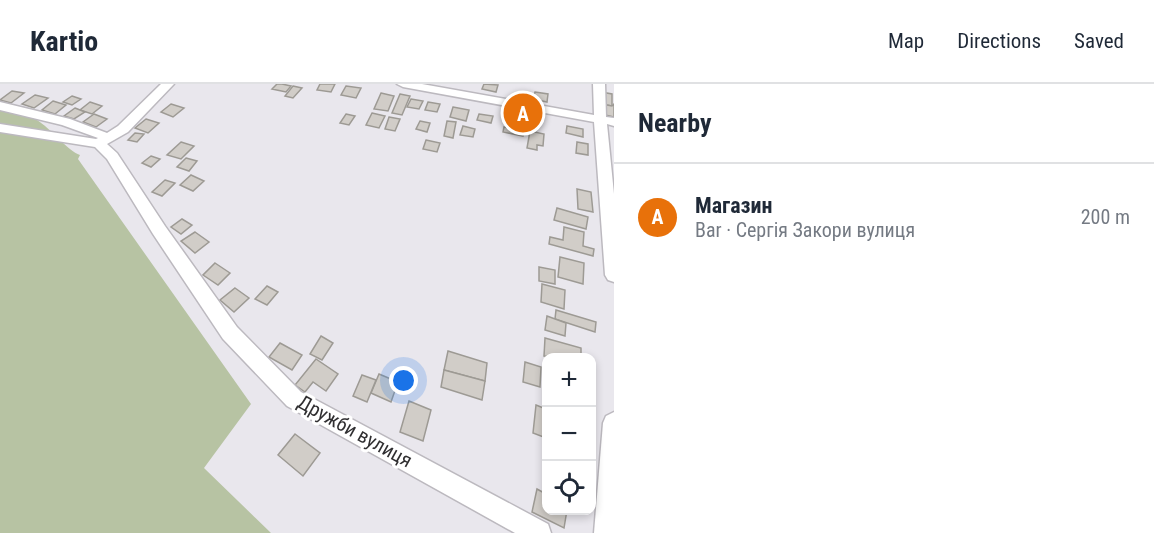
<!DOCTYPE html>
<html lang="en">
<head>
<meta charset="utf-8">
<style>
	body { margin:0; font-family:"Roboto Condensed",sans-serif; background:#f2f2f3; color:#1f2937 }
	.controls { position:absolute; right:18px; bottom:18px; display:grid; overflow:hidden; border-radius:12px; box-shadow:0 3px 9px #0003 }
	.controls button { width:54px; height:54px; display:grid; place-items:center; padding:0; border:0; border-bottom:2px solid #e0e1e3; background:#fff; color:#1f2937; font:30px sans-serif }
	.you { position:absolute; left:404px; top:297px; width:21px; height:21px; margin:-15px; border:4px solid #fff; border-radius:50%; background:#1a73e8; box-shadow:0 0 0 9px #1a73e833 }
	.badge { display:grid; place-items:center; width:39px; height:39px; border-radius:50%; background:#5d7b30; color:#fff; font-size:20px; font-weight:700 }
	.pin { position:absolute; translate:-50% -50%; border:3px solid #fff; box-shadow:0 2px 6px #0006 }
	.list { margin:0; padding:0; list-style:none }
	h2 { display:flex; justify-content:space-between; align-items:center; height:78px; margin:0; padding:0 24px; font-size:26px }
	h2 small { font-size:20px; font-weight:400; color:#747a83 }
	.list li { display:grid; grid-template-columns:39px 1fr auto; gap:18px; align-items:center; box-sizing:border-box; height:108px; padding:0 24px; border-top:2px solid #e0e1e3 }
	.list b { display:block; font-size:22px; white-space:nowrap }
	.list p { margin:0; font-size:20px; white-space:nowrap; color:#747a83 }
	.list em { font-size:20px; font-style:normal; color:#747a83 }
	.icon { flex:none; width:33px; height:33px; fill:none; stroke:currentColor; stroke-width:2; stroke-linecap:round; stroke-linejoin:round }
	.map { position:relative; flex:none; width:614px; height:449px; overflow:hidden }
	header { display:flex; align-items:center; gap:36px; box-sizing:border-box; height:84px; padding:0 30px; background:#fff; border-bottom:2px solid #e0e1e3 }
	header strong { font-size:28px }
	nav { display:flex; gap:33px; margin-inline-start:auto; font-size:21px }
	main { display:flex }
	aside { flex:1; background:#fff }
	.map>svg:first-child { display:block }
	.green { fill:#b7c3a3 }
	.building { fill:#d1cdc8; stroke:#9d9a94; stroke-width:1.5 }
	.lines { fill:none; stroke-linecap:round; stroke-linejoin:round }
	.minor-casing { stroke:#bcb9bf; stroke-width:3 }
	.minor { fill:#fff; fill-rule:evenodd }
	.labels { text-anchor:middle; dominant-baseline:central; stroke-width:6; stroke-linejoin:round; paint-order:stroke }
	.street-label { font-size:20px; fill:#302f31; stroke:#fff }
</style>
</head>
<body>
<header>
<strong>Kartio</strong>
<nav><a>Map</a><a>Directions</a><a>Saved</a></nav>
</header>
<main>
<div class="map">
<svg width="614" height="449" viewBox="0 0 614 449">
	<rect width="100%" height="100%" fill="#e9e7ed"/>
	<!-- green -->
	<path class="green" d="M0,26C11,29 27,30 37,36C50,44 68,67 80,71L78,75L251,320L204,384L271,449H0Z"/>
	<!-- building -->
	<g class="building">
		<polygon points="277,0 282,0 291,2 286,8 272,5"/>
		<polygon points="320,0 335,0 331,8 317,6"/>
		<polygon points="484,0 498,1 496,8 482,5"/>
		<polygon points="293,2 302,4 293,14 285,12"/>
		<polygon points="346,2 361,4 356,14 341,11"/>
		<polygon points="12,7 24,9 11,19 0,16"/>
		<polygon points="535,8 548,10 547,18 533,15"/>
		<polygon points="601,8 612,10 612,22 601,20"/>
		<polygon points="381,9 394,12 388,27 374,25"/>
		<polygon points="400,10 410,12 402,31 392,29"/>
		<polygon points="35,11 48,14 34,24 22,20"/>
		<polygon points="72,12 81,15 72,21 63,18"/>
		<polygon points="411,15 423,17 419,25 407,23"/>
		<polygon points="53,17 66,21 55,30 42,26"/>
		<polygon points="90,18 102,22 92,30 80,26"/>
		<polygon points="428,18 440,20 437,28 425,26"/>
		<polygon points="171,20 184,24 173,33 161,28"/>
		<polygon points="601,20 612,22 614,20 614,33 601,30"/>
		<polygon points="453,23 469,26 466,37 450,33"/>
		<polygon points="75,24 85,28 74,35 64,32"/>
		<polygon points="372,29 385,32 379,44 366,41"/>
		<polygon points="94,30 107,35 96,43 83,38"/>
		<polygon points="346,30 355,32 349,41 340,39"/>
		<polygon points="479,30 493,32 491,39 477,36"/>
		<polygon points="389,33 400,35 395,47 385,45"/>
		<polygon points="511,34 529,38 527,47 509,42"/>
		<polygon points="146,35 159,39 148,49 135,44"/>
		<polygon points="420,37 430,39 427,48 416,45"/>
		<polygon points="447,37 456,38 453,54 444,52"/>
		<polygon points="463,42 475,45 473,53 460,51"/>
		<polygon points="567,42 583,45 583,53 566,49"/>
		<polygon points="504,43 524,47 523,52 503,48"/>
		<polygon points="530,47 544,50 543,62 537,61 537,66 527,64"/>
		<polygon points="135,49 144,50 137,58 128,56"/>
		<polygon points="426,56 440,59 437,68 423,65"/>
		<polygon points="181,58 194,62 181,75 167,71"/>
		<polygon points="577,58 588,60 588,71 576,69"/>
		<polygon points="151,72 160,75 151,83 142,79"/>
		<polygon points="186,74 197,77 189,87 177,83"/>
		<polygon points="191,91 204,97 193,107 180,101"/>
		<polygon points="165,96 175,99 162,112 152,108"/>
		<polygon points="577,105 591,108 593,128 578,125"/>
		<polygon points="557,124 588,133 586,145 554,136"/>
		<polygon points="182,135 192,141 181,150 171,143"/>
		<polygon points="564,143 584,148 583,162 594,165 593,172 549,160 550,153 563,156"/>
		<polygon points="195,148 209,158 195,169 181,157"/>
		<polygon points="560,173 584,179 583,200 558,193"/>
		<polygon points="215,179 230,189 218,201 203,191"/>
		<polygon points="539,183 555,186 555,200 539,197"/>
		<polygon points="542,200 565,206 564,225 541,218"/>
		<polygon points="267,202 278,208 267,221 255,215"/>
		<polygon points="235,204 249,214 234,228 220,216"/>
		<polygon points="556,226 596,238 595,248 555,235"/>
		<polygon points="547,232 566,239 565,252 545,246"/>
		<polygon points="321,252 333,259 322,276 310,270"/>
		<polygon points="545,254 581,264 581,274 544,272"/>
		<polygon points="280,259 302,271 292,286 269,273"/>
		<polygon points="448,267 487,279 485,297 444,286"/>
		<polygon points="316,275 338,290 326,307 313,298 305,308 295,301"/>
		<polygon points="525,278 541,283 540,303 523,298"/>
		<polygon points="444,286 485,297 482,316 441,303"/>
		<polygon points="379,290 398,298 391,318 371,309"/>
		<polygon points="362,291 376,296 367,318 353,312"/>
		<polygon points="409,317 431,326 423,357 400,348"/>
		<polygon points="536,321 546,325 546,354 533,349"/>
		<polygon points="295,350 320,369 303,392 278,371"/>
		<polygon points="537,405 546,410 546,426 567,426 564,444 532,428"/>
	</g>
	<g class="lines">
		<!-- minor casing -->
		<g class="minor-casing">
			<g id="minor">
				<polygon points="161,0 174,0 128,48 107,60 117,69 165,142 237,243 301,308 548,440 551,449 515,449 287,322 223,255 153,150 107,75 95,63 0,48 0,40 96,55 98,54 62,41 0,26 0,18 70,35 107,49 118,42"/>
				<polygon points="397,0 422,0 594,31 593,0 605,0 606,33 614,34 614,42 607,40 614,110 614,198 608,196 605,191 594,38 403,3"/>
				<polygon points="614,328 614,449 594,449 603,339 606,332"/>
			</g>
		</g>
		<!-- minor -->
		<use href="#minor" class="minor"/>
	</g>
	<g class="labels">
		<!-- street labels -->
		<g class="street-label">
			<text transform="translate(355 347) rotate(29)">Дружби вулиця</text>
		</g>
	</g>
</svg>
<div class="controls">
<button>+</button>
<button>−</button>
<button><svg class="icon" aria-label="locate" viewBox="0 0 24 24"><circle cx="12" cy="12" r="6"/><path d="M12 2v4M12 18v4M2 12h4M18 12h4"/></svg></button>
</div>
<div class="you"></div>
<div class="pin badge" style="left:523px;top:29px;background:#e8710a">A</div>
</div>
<aside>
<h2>Nearby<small></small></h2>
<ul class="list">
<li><span class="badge" style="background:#e8710a">A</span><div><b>Магазин</b><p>Bar · Сергія Закори вулиця</p></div><em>200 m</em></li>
</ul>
</aside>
</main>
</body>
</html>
